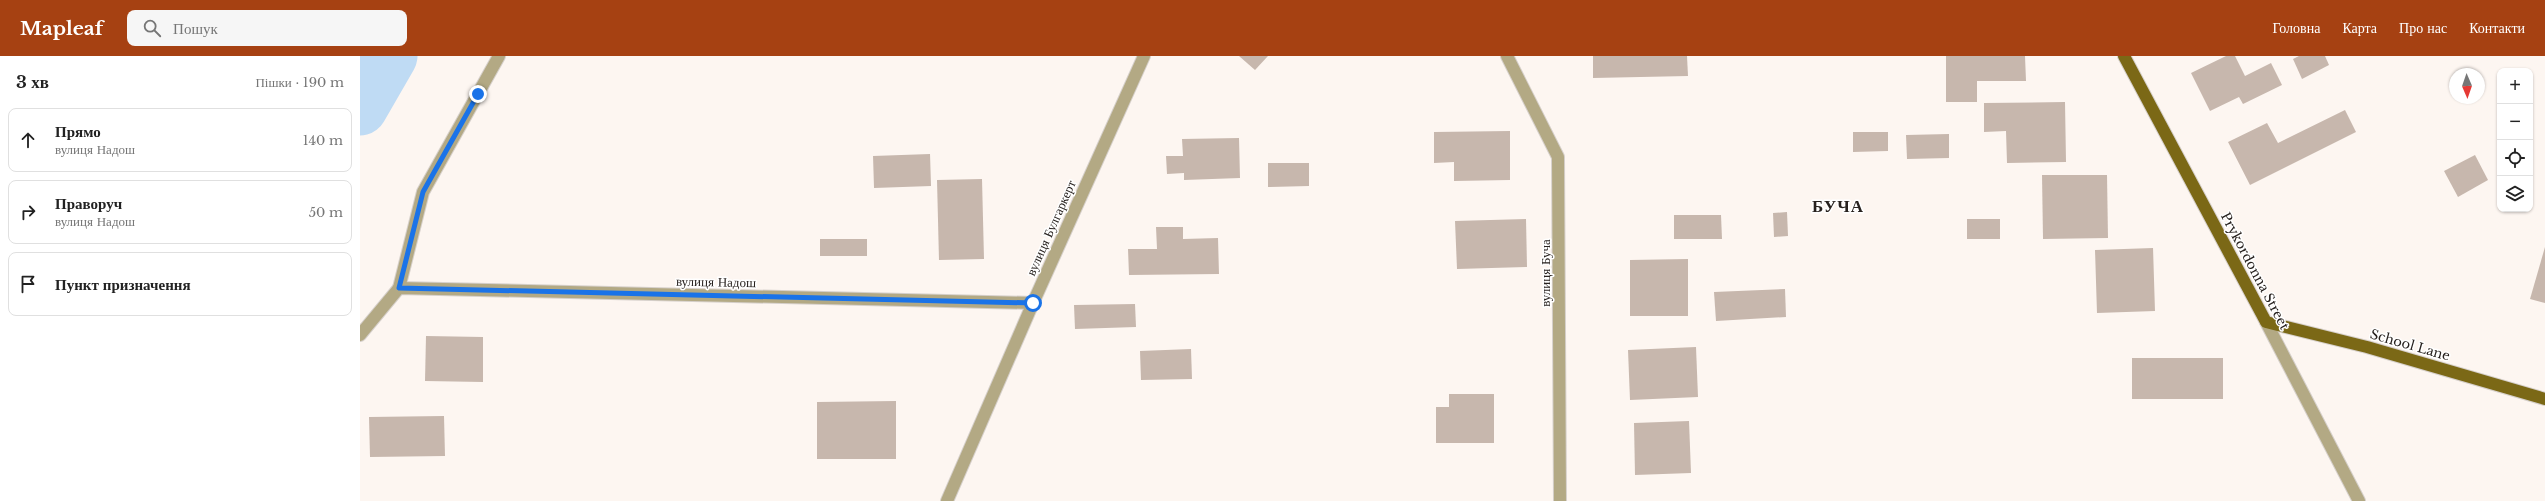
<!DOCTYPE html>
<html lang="uk">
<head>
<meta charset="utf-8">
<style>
	body { margin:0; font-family:"Libre Baskerville",serif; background:#f6f6f6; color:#222 }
	.controls { position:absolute; right:12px; top:12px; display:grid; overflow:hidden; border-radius:8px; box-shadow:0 1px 3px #0004 }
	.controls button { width:36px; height:36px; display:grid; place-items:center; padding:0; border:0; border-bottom:1px solid #e0e0e0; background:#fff; color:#222; font:20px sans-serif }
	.compass { position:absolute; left:2089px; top:12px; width:36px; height:36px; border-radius:50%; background:#fff; box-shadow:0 1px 3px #0004; rotate:178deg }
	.stop { position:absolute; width:12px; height:12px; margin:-9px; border:3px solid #1a73e8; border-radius:50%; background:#fff }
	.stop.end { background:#1a73e8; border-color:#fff; box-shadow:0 1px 4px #0008 }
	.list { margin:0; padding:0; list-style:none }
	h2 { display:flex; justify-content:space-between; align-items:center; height:52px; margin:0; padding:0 16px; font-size:17px }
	h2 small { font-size:13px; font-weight:400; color:#767676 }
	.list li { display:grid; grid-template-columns:26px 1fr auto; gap:12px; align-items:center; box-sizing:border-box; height:64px; margin:0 8px 8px; padding:0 8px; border:1px solid #e0e0e0; border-radius:8px }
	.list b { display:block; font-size:15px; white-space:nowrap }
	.list p { margin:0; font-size:13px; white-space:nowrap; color:#767676 }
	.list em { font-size:13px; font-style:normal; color:#767676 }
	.icon { flex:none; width:22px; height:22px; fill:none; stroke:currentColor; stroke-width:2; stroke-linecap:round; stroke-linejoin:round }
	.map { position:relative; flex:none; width:2185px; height:445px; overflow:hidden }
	header { display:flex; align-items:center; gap:24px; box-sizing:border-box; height:56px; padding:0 20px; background:#a64112; color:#fff }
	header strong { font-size:19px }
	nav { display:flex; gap:22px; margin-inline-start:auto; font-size:14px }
	.search { width:280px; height:36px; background:#f6f6f6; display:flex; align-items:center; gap:10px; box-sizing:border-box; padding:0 14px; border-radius:8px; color:#767676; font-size:15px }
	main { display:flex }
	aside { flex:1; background:#fff }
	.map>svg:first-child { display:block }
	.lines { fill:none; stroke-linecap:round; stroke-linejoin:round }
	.river { stroke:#bfdbf4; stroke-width:55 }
	.building { fill:#c7b7ad }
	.minor-casing { stroke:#d6d0cb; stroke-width:14 }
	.major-casing { stroke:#d6d0cb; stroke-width:14 }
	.minor { stroke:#b3a984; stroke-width:12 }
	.major { stroke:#7b6816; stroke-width:12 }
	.route { stroke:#1a73e8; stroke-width:5 }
	.labels { text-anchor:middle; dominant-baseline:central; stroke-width:3; stroke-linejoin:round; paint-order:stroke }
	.street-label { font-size:13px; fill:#27211e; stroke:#fff }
	.district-label { font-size:17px; font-weight:bold; letter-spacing:1px; fill:#27211e; stroke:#fff }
</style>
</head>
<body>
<header>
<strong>Mapleaf</strong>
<div class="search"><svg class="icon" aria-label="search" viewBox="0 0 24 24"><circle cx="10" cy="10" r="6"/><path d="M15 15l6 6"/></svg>Пошук</div>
<nav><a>Головна</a><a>Карта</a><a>Про нас</a><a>Контакти</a></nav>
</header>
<main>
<aside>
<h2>3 хв<small>Пішки · 190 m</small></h2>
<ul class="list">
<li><svg class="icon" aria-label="ahead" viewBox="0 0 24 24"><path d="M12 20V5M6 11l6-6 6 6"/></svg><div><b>Прямо</b><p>вулиця Надош</p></div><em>140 m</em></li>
<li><svg class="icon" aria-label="right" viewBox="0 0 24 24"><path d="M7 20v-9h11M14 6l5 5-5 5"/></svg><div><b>Праворуч</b><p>вулиця Надош</p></div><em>50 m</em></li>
<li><svg class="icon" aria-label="arrive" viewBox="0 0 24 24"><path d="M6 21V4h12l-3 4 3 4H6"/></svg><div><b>Пункт призначення</b></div></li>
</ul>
</aside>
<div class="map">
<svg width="2185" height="445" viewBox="0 0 2185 445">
	<rect width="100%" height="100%" fill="#fdf6f1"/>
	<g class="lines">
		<!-- river -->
		<polyline class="river" points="0,52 30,0"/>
	</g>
	<!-- building -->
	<g class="building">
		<polygon points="879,0 908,0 895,14"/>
		<polygon points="1233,0 1327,0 1328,20 1233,22"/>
		<polygon points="1586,0 1665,0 1666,25 1617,25 1617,46 1586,46"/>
		<polygon points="1866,0 1875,0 1885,20 1911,7 1922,29 1883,48 1879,41 1850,55 1831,17"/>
		<polygon points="1939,0 1965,0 1969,9 1942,23 1933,3"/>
		<polygon points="1705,46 1706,106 1647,107 1646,75 1624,76 1624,47"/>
		<polygon points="1985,54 1996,76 1890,129 1868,86 1907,67 1918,87"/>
		<polygon points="1150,75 1150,124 1094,125 1094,106 1074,107 1074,76"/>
		<polygon points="1493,76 1528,76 1528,95 1493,96"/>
		<polygon points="1589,78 1589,102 1547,103 1546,79"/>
		<polygon points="879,82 880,122 824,124 824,117 807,118 806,100 823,100 822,83"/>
		<polygon points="570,98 571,130 514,132 513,100"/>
		<polygon points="2115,99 2128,124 2098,141 2084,115"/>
		<polygon points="908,107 949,107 949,130 908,131"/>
		<polygon points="1682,119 1747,119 1748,182 1683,183"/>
		<polygon points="622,123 624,203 579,204 577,124"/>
		<polygon points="1427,156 1428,180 1414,181 1413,157"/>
		<polygon points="1314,159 1361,159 1362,183 1314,183"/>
		<polygon points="1166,163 1167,211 1097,213 1095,165"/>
		<rect x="1607" y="163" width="33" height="20"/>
		<polygon points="796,171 823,171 823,183 858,182 859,218 769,219 768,193 797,193"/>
		<rect x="460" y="183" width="47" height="17"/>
		<polygon points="2185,191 2185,247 2170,243"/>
		<polygon points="1793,192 1795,255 1737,257 1735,194"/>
		<polygon points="1328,203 1328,260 1270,260 1270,204"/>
		<polygon points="1425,233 1426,261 1356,265 1354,236"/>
		<polygon points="775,248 776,271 715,273 714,249"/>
		<polygon points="66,280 123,281 123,326 65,325"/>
		<polygon points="1336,291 1338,341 1270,344 1268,294"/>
		<polygon points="831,293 832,323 781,324 780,295"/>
		<rect x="1772" y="302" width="91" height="41"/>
		<polygon points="1089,338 1134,338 1134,387 1076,387 1076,351 1089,351"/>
		<polygon points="536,345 536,403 457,403 457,346"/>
		<polygon points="84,360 85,400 10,401 9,361"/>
		<polygon points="1329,365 1331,417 1275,419 1274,367"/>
	</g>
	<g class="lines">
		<!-- minor casing -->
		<g class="minor-casing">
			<g id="minor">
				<polyline points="1147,0 1198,101 1200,445"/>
				<polyline points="39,232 63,136 139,0"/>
				<polyline points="1906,266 1999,445"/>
				<polyline points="0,279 39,232 673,247"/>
				<polyline points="587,445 673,247 784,0"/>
			</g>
		</g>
		<!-- major casing -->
		<g class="major-casing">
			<polyline id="major" points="1764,0 1906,266 2007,291 2185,343"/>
		</g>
		<!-- minor -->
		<use href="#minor" class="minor"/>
		<!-- major -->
		<use href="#major" class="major"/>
	</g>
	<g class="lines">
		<!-- route -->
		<polyline class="route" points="118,38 63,136 39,232 673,247"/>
	</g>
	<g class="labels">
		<!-- street labels -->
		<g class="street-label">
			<text transform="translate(691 172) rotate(-66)">вулиця Булгаркерт</text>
			<text transform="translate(1895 215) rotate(62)">Prykordonna Street</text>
			<text transform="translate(1185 217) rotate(-90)">вулиця Буча</text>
			<text transform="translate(356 226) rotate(1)">вулиця Надош</text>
			<text transform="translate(2050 289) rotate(16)">School Lane</text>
		</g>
		<!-- district labels -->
		<g class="district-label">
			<text x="1478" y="150">БУЧА</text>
		</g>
	</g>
</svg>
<div class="controls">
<button>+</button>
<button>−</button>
<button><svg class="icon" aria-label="locate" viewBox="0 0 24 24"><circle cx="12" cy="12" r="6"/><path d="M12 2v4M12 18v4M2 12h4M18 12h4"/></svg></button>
<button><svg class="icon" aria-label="layers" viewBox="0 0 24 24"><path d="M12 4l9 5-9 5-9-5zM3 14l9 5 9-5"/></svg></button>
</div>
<svg class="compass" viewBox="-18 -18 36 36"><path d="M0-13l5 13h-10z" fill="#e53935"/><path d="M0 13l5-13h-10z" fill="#767676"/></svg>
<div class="stop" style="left:673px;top:247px"></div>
<div class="stop end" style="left:118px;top:38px"></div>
</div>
</main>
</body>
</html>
